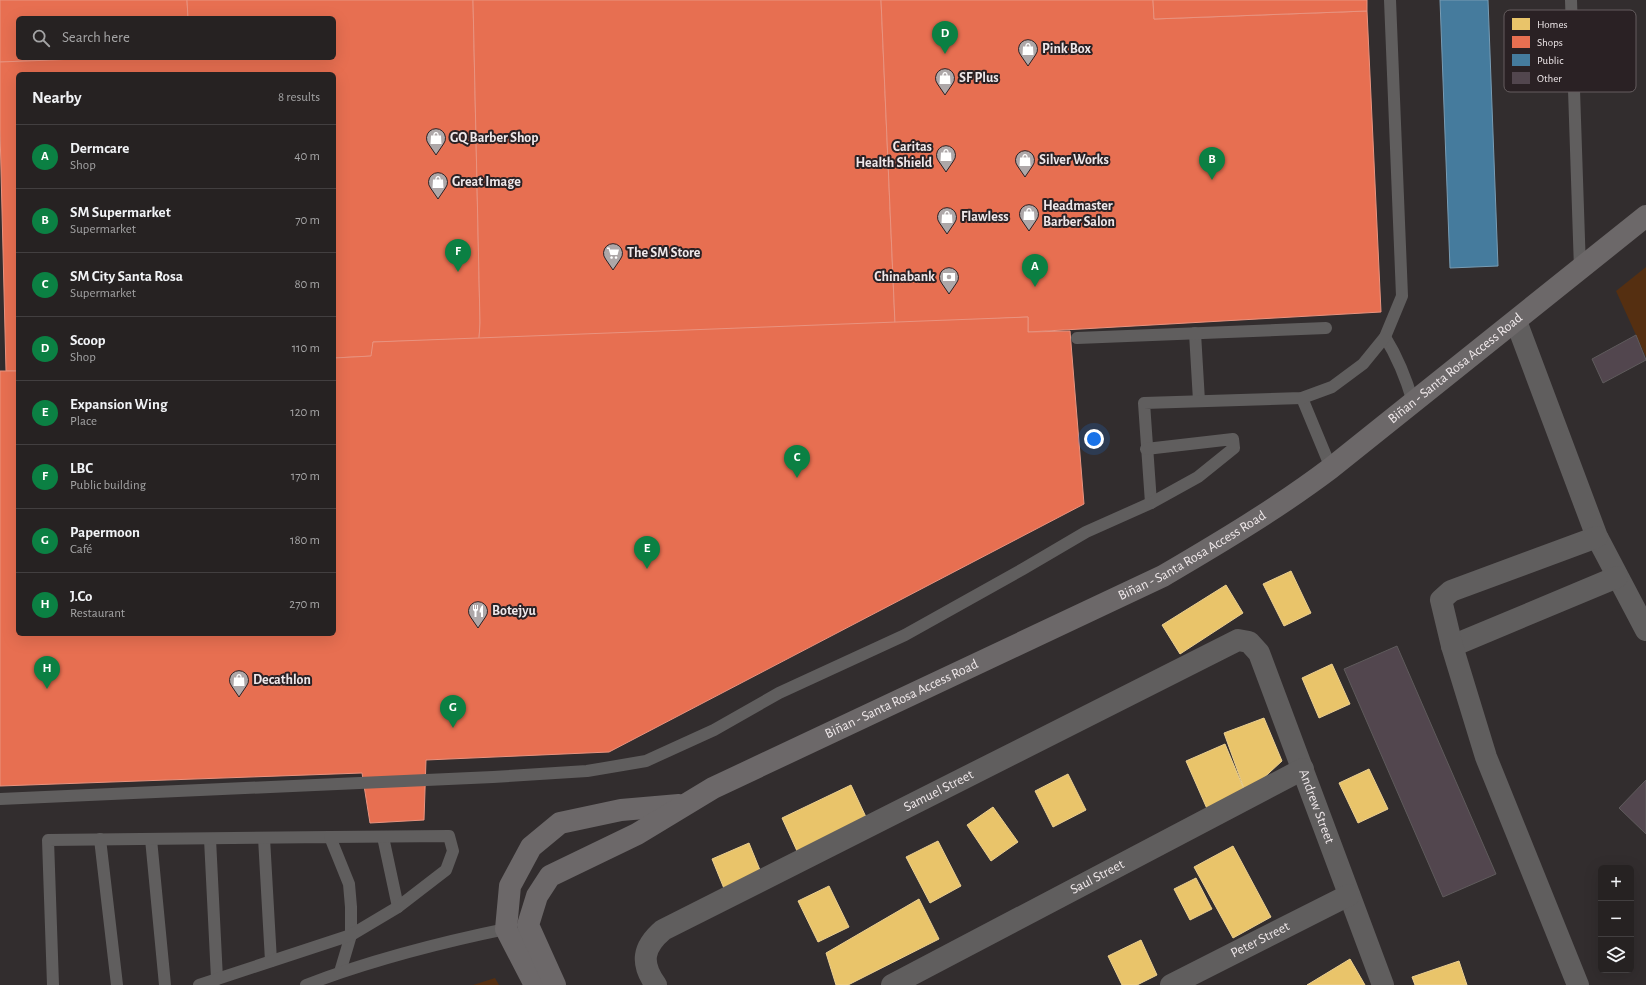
<!DOCTYPE html>
<html lang="en">
<head>
<meta charset="utf-8">
<style>
	body { margin:0; font-family:"Alegreya Sans",sans-serif; background:#2e2a2a; color:#f1f3f6 }
	.controls { position:absolute; right:12px; bottom:12px; display:grid; overflow:hidden; border-radius:6px; box-shadow:0 4px 16px #0002 }
	.controls button { width:36px; height:36px; display:grid; place-items:center; padding:0; border:0; border-bottom:1px solid #423f40; background:#262222; color:#f1f3f6; font:20px sans-serif }
	.you { position:absolute; left:1094px; top:439px; width:14px; height:14px; margin:-10px; border:3px solid #fff; border-radius:50%; background:#1a73e8; box-shadow:0 0 0 6px #1a73e833 }
	.badge { display:grid; place-items:center; width:26px; height:26px; border-radius:50%; background:#0b8043; color:#fff; font-size:13px; font-weight:700 }
	.pin { position:absolute; translate:-50% -33px; filter:drop-shadow(0 1px 2px #0008) }
	.pin::after { content:''; position:absolute; top:21px; width:14px; height:12px; background:inherit; clip-path:polygon(0 0,100% 0,50% 100%) }
	.list { margin:0; padding:0; list-style:none }
	h2 { display:flex; justify-content:space-between; align-items:center; height:52px; margin:0; padding:0 16px; font-size:17px }
	h2 small { font-size:13px; font-weight:400; color:#a4a4a5 }
	.list li { display:grid; grid-template-columns:26px 1fr auto; gap:12px; align-items:center; box-sizing:border-box; height:64px; padding:0 16px; border-top:1px solid #423f40 }
	.list b { display:block; font-size:15px; white-space:nowrap }
	.list p { margin:0; font-size:13px; white-space:nowrap; color:#a4a4a5 }
	.list em { font-size:13px; font-style:normal; color:#a4a4a5 }
	.icon { flex:none; width:22px; height:22px; fill:none; stroke:currentColor; stroke-width:2; stroke-linecap:round; stroke-linejoin:round }
	.map { position:relative; flex:none; width:1646px; height:985px; overflow:hidden }
	.search { position:absolute; background:#262222; box-shadow:0 4px 16px #0002; left:16px; top:16px; width:320px; height:44px; display:flex; align-items:center; gap:10px; box-sizing:border-box; padding:0 14px; border-radius:6px; color:#a4a4a5; font-size:15px }
	.panel { position:absolute; background:#262222; box-shadow:0 4px 16px #0002; left:16px; top:72px; width:320px; height:564px; border-radius:6px }
	.map>svg:first-child { display:block }
	.green { fill:#552f11 }
	.homes { fill:#e9c46a; stroke:#ebcf90 }
	.shops { fill:#e76f51; stroke:#e9937f }
	.public { fill:#457b9d; stroke:#789cb4 }
	.building { fill:#52464e; stroke:#5f5b5c }
	.lines { fill:none; stroke-linecap:round; stroke-linejoin:round }
	.lane { stroke:#605e5e; stroke-width:12 }
	.street { stroke:#605e5e; stroke-width:22 }
	.secondary { stroke:#6c6869; stroke-width:22 }
	.labels { text-anchor:middle; dominant-baseline:central; stroke-width:4; stroke-linejoin:round; paint-order:stroke }
	.poi-label { font-size:14px; font-weight:bold; fill:#efe8ea; stroke:#2a2124; text-anchor:start }
	.street-label { font-size:14px; fill:#efe8ea; stroke:#2a2124 }
	.key { fill:#2a2124; stroke:#655d5f; stroke-width:1 }
	.key-label { font-size:11px; fill:#efe8ea }
</style>
</head>
<body>
<div class="map">
<svg width="1646" height="985" viewBox="0 0 1646 985">
	<rect width="100%" height="100%" fill="#322d2e"/>
	<!-- green -->
	<g class="green">
		<polygon points="1646,267 1646,357 1616,291"/>
		<polygon points="495,978 499,985 473,985"/>
	</g>
	<!-- homes -->
	<g class="homes">
		<polygon points="1291,571 1311,613 1284,626 1263,584"/>
		<polygon points="1226,585 1243,613 1180,654 1162,625"/>
		<polygon points="1332,664 1350,704 1319,718 1302,678"/>
		<polygon points="1264,718 1282,761 1246,794 1224,733"/>
		<polygon points="1225,744 1246,794 1208,811 1186,761"/>
		<polygon points="1369,769 1388,809 1358,823 1339,783"/>
		<polygon points="1068,774 1086,810 1053,827 1035,791"/>
		<polygon points="851,785 866,817 797,851 782,818"/>
		<polygon points="993,807 1018,842 991,861 967,825"/>
		<polygon points="938,841 961,886 930,903 906,857"/>
		<polygon points="749,843 762,875 725,891 712,859"/>
		<polygon points="1233,846 1271,917 1233,938 1194,867"/>
		<polygon points="1196,878 1212,909 1190,920 1174,889"/>
		<polygon points="829,886 849,927 818,942 798,901"/>
		<polygon points="919,899 939,939 848,985 836,985 826,953"/>
		<polygon points="1141,940 1157,975 1137,985 1122,985 1108,956"/>
		<polygon points="1350,959 1365,985 1307,985"/>
		<polygon points="1459,961 1467,985 1415,985 1412,977"/>
	</g>
	<!-- shops -->
	<g class="shops">
		<polygon points="0,0 187,0 188,18 18,18 18,58 103,58 0,62"/>
		<polygon points="187,0 473,0 480,323 479,339 373,342 374,356 334,358 334,74 18,74 18,371 6,371 0,130 0,62 103,58 334,58 334,18 188,18"/>
		<polygon points="473,0 881,0 895,324 479,339 480,323"/>
		<polygon points="881,0 1153,0 1154,19 1367,11 1381,312 1028,332 1028,317 895,324"/>
		<polygon points="1153,0 1367,0 1367,11 1154,19"/>
		<polygon points="1028,317 1028,332 1070,331 1084,504 609,752 426,760 424,820 370,823 362,773 0,786 0,371 18,371 18,634 334,634 334,358 371,356 373,342"/>
	</g>
	<!-- public -->
	<polygon class="public" points="1440,0 1488,0 1498,266 1450,268"/>
	<!-- building -->
	<g class="building">
		<polygon points="1636,335 1646,360 1603,383 1592,359"/>
		<polygon points="1397,646 1496,874 1443,897 1344,669"/>
		<polygon points="1646,780 1646,834 1619,808"/>
	</g>
	<g class="lines">
		<!-- lane -->
		<g class="lane">
			<polyline points="1571,0 1580,269"/>
			<polyline points="1195,333 1199,401"/>
			<path d="M1385,337C1398,358 1406,378 1413,402"/>
			<polyline points="1077,338 1326,328"/>
			<polyline points="1302,398 1331,468"/>
			<polyline points="1151,503 1144,403 1302,398 1332,387 1363,364 1385,337 1402,296 1390,0"/>
			<polyline points="0,799 493,777 587,771 646,761 714,730 779,693 905,635 1023,569 1086,532 1151,503 1198,477 1234,448 1233,439 1146,449"/>
			<polyline points="383,837 398,907"/>
			<polyline points="264,838 271,961"/>
			<polyline points="100,839 117,985"/>
			<polyline points="151,839 165,985"/>
			<polyline points="210,839 217,979"/>
			<polyline points="53,985 48,840 330,837 349,884 351,907 351,935 340,972"/>
			<polyline points="199,985 351,935 398,907 446,870 453,851 449,836 330,837"/>
			<path d="M306,985C372,960 442,942 511,928"/>
		</g>
		<!-- street -->
		<g class="street">
			<polyline points="1516,321 1597,537 1646,630"/>
			<polyline points="1452,646 1617,577"/>
			<path id="s1" d="M656,985C640,963 643,947 663,930L1238,640L1249,642L1259,653L1383,985"/>
			<path id="s2" d="M892,985L1303,769"/>
			<path id="s3" d="M1171,985L1349,895"/>
			<polyline points="1578,985 1486,757 1452,646 1441,600 1451,591 1597,537"/>
		</g>
		<!-- secondary -->
		<g class="secondary">
			<polyline points="535,985 506,929 510,886 531,847 560,823 621,810 679,805"/>
			<path id="s4" d="M555,985L528,925L537,896L550,876L637,834L713,788L1163,576C1221,542 1278,508 1331,468L1646,216"/>
		</g>
	</g>
	<!-- icons -->
	<defs>
		<g id="shop-pin" transform="scale(1)"><path d="M0 17L-7.5 6A9.5 9.5 0 1 1 7.5 6Z" fill="#ada7a8" stroke="#2a2124"/><path d="M-5-2.5h2.3a2.7 3.5 0 0 1 5.4 0H5L5.5 6h-11ZM-1.5-2.5h3a1.5 2.3 0 0 0-3 0Z" fill="#fff"/></g>
		<g id="supermarket-pin" transform="scale(1)"><path d="M0 17L-7.5 6A9.5 9.5 0 1 1 7.5 6Z" fill="#ada7a8" stroke="#2a2124"/><path d="M-6-5.5h2.5l.6 2H6L4.5 2H-2.5L-4.4-4H-6ZM-1.5 3.2a1.3 1.3 0 1 0 .1 0ZM3 3.2a1.3 1.3 0 1 0 .1 0Z" fill="#fff"/></g>
		<g id="bank-pin" transform="scale(1)"><path d="M0 17L-7.5 6A9.5 9.5 0 1 1 7.5 6Z" fill="#ada7a8" stroke="#2a2124"/><path d="M-6-4H6V4H-6ZM0-2.3a2.3 2.3 0 1 0 0 4.6a2.3 2.3 0 1 0 0-4.6Z" fill="#fff"/></g>
		<g id="restaurant-pin" transform="scale(1)"><path d="M0 17L-7.5 6A9.5 9.5 0 1 1 7.5 6Z" fill="#ada7a8" stroke="#2a2124"/><path d="M-5-6h1v4h1v-4h1v4h1v-4h1v5L-1.5 .5V6h-2V.5L-5-1ZM5-6V6H3V1.5H1.5Q1.5-4 5-6Z" fill="#fff"/></g>
	</defs>
	<g fill-rule="evenodd">
		<use href="#shop-pin" x="1028" y="49"/>
		<use href="#shop-pin" x="945" y="78"/>
		<use href="#shop-pin" x="436" y="138"/>
		<use href="#shop-pin" x="946" y="155"/>
		<use href="#shop-pin" x="1025" y="160"/>
		<use href="#shop-pin" x="438" y="182"/>
		<use href="#shop-pin" x="1029" y="214"/>
		<use href="#shop-pin" x="947" y="217"/>
		<use href="#supermarket-pin" x="613" y="253"/>
		<use href="#bank-pin" x="949" y="277"/>
		<use href="#restaurant-pin" x="478" y="611"/>
		<use href="#shop-pin" x="239" y="680"/>
	</g>
	<g class="labels">
		<!-- poi labels -->
		<g class="poi-label">
			<text x="1042" y="49">Pink Box</text>
			<text x="959" y="78">SF Plus</text>
			<text x="450" y="138">GQ Barber Shop</text>
			<text x="932" y="147" text-anchor="end">Caritas<tspan x="932" dy="16">Health Shield</tspan></text>
			<text x="1039" y="160">Silver Works</text>
			<text x="452" y="182">Great Image</text>
			<text x="1043" y="206">Headmaster<tspan x="1043" dy="16">Barber Salon</tspan></text>
			<text x="961" y="217">Flawless</text>
			<text x="627" y="253">The SM Store</text>
			<text x="935" y="277" text-anchor="end">Chinabank</text>
			<text x="492" y="611">Botejyu</text>
			<text x="253" y="680">Decathlon</text>
		</g>
		<!-- street labels -->
		<g class="street-label">
			<text stroke="none"><textPath href="#s4" startOffset="1162">Biñan - Santa Rosa Access Road</textPath></text>
			<text stroke="none"><textPath href="#s4" startOffset="838">Biñan - Santa Rosa Access Road</textPath></text>
			<text stroke="none"><textPath href="#s4" startOffset="514">Biñan - Santa Rosa Access Road</textPath></text>
			<text stroke="none"><textPath href="#s1" startOffset="372">Samuel Street</textPath></text>
			<text stroke="none"><textPath href="#s1" startOffset="897">Andrew Street</textPath></text>
			<text stroke="none"><textPath href="#s2" startOffset="232">Saul Street</textPath></text>
			<text stroke="none"><textPath href="#s3" startOffset="100">Peter Street</textPath></text>
		</g>
	</g>
	<!-- legend -->
	<rect x="1504" y="10" width="132" height="82" rx="6" class="key"/>
	<rect x="1512" y="18" width="18" height="12" fill="#e9c46a"/>
	<rect x="1512" y="36" width="18" height="12" fill="#e76f51"/>
	<rect x="1512" y="54" width="18" height="12" fill="#457b9d"/>
	<rect x="1512" y="72" width="18" height="12" fill="#52464e"/>
	<g class="key-label">
		<text x="1537" y="28">Homes</text>
		<text x="1537" y="46">Shops</text>
		<text x="1537" y="64">Public</text>
		<text x="1537" y="82">Other</text>
	</g>
</svg>
<div class="controls">
<button>+</button>
<button>−</button>
<button><svg class="icon" aria-label="layers" viewBox="0 0 24 24"><path d="M12 4l9 5-9 5-9-5zM3 14l9 5 9-5"/></svg></button>
</div>
<div class="you"></div>
<div class="pin badge" style="left:1035px;top:287px">A</div>
<div class="pin badge" style="left:1212px;top:180px">B</div>
<div class="pin badge" style="left:797px;top:478px">C</div>
<div class="pin badge" style="left:945px;top:54px">D</div>
<div class="pin badge" style="left:647px;top:569px">E</div>
<div class="pin badge" style="left:458px;top:272px">F</div>
<div class="pin badge" style="left:453px;top:728px">G</div>
<div class="pin badge" style="left:47px;top:689px">H</div>
<div class="search"><svg class="icon" aria-label="search" viewBox="0 0 24 24"><circle cx="10" cy="10" r="6"/><path d="M15 15l6 6"/></svg>Search here</div>
<section class="panel">
<h2>Nearby<small>8 results</small></h2>
<ul class="list">
<li><span class="badge">A</span><div><b>Dermcare</b><p>Shop</p></div><em>40 m</em></li>
<li><span class="badge">B</span><div><b>SM Supermarket</b><p>Supermarket</p></div><em>70 m</em></li>
<li><span class="badge">C</span><div><b>SM City Santa Rosa</b><p>Supermarket</p></div><em>80 m</em></li>
<li><span class="badge">D</span><div><b>Scoop</b><p>Shop</p></div><em>110 m</em></li>
<li><span class="badge">E</span><div><b>Expansion Wing</b><p>Place</p></div><em>120 m</em></li>
<li><span class="badge">F</span><div><b>LBC</b><p>Public building</p></div><em>170 m</em></li>
<li><span class="badge">G</span><div><b>Papermoon</b><p>Café</p></div><em>180 m</em></li>
<li><span class="badge">H</span><div><b>J.Co</b><p>Restaurant</p></div><em>270 m</em></li>
</ul>
</section>
</div>
</body>
</html>
